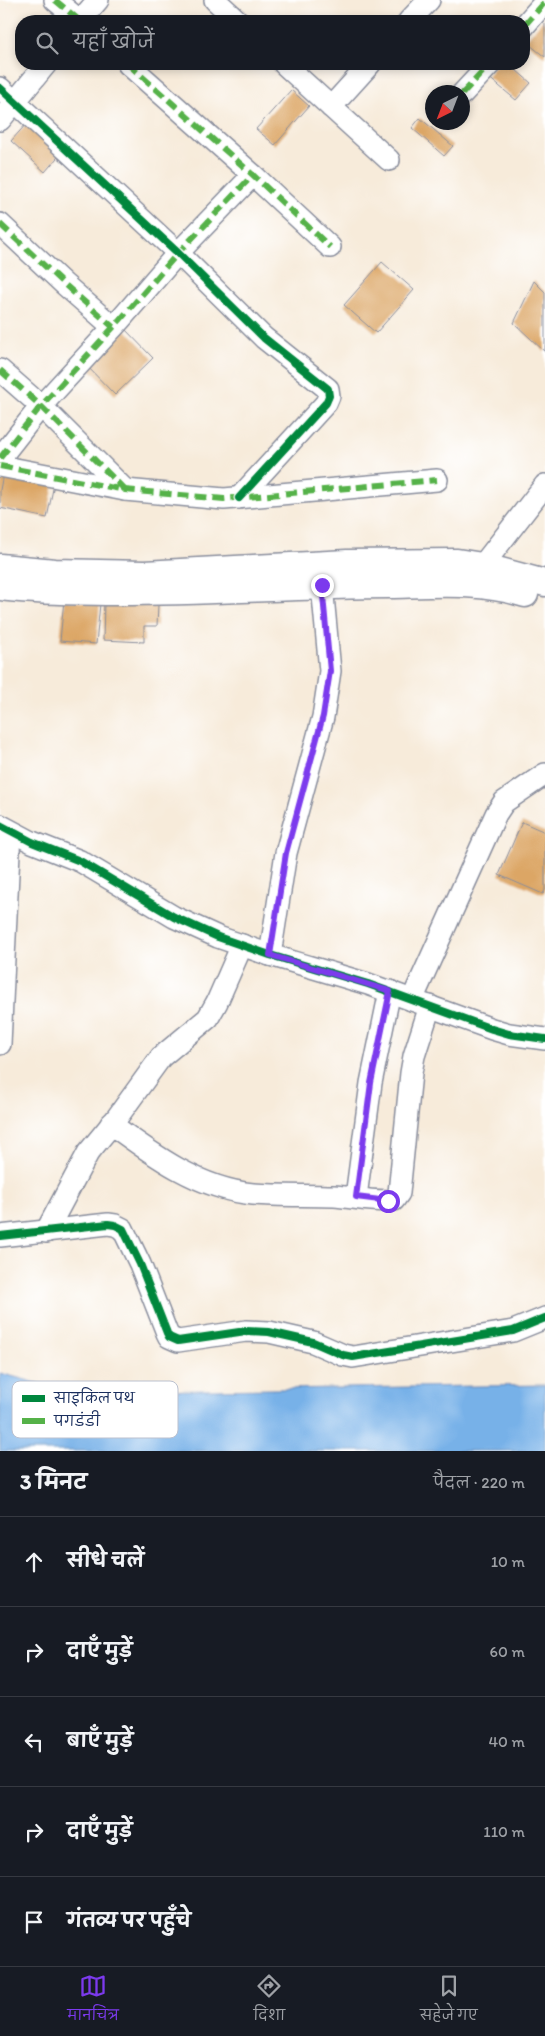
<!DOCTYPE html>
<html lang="hi">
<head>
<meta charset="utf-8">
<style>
	body { margin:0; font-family:Itim,"Playpen Sans Deva",sans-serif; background:#20242c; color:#f1f3f6 }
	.compass { position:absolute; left:425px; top:85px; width:45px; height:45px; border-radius:50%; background:#171b24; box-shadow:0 2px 8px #0003; rotate:222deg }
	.stop { position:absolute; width:15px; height:15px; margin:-11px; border:4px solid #7c3aed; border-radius:50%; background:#fff }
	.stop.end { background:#7c3aed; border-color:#fff; box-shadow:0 1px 5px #0008 }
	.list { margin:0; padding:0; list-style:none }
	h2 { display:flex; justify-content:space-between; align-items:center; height:65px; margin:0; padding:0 20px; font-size:21px }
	h2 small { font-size:16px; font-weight:400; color:#9ea1a6 }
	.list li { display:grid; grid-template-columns:32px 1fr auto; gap:15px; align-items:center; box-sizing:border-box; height:90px; padding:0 20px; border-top:1px solid #363941 }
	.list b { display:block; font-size:19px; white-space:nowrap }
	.list em { font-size:16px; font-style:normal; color:#9ea1a6 }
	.icon { flex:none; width:28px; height:28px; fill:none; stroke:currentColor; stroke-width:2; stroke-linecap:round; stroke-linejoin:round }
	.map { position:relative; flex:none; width:545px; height:1451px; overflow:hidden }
	.search { position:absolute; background:#171b24; box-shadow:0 2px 8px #0003; left:15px; right:15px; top:15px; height:55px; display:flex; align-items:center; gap:12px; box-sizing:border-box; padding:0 18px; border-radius:20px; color:#9ea1a6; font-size:19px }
	.sheet { height:515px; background:#171b24 }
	nav { display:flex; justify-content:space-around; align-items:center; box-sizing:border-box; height:70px; border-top:1px solid #363941; background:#171b24; font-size:14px; color:#9ea1a6 }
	nav a { display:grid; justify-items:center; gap:2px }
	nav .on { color:#7c3aed }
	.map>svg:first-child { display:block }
	.water { fill:#77b1e8; stroke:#4970a3 }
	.building { fill:#dca665 }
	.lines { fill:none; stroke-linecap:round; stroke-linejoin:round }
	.minor-casing { stroke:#898d9c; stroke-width:24 }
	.tertiary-casing { stroke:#898d9c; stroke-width:29 }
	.minor { stroke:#fff; stroke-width:21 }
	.tertiary { stroke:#fff; stroke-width:26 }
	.quiet { stroke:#55b248; stroke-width:6; stroke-dasharray:12 6; stroke-linecap:butt }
	.cycleway-casing { stroke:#fff; stroke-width:11 }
	.cycleway { stroke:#00873e; stroke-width:8 }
	.route { stroke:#7c3aed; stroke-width:6 }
	.key { fill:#fff; stroke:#bbc1cf; stroke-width:1 }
	.key-label { font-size:14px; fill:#1b2f5e }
</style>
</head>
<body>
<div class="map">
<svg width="545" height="1451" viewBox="0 0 545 1451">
	<rect width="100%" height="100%" fill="#fff"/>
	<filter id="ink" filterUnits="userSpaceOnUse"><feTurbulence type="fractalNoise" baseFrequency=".02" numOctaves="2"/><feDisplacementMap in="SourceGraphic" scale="10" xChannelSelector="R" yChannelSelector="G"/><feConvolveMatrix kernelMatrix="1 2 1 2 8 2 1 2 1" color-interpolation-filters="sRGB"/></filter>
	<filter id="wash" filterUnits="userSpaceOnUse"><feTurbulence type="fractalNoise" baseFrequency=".0096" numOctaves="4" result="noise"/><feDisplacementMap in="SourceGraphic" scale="20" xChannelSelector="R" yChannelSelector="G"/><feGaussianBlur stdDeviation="1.12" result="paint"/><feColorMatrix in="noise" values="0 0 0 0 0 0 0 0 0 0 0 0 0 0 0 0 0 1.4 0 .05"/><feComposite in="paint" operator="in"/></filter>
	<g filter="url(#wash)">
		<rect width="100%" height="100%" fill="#f7ebda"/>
		<!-- water -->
		<polygon class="water" points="0,1373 70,1392 545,1385 545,1451 0,1451"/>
		<g id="blocks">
			<!-- building -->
			<g class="building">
				<polygon points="542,21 545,24 545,57 525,41"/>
				<polygon points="497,64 509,64 531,83 516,100 487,76"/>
				<polygon points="291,90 309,106 275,145 256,129"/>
				<polygon points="420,118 453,146 444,156 412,128"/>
				<polygon points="28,122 62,152 45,172 11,141"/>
				<polygon points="382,262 414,290 376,333 344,305"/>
				<polygon points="534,281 545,292 545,352 514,323"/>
				<polygon points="122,326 153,358 115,395 84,363"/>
				<polygon points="3,474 54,484 47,518 0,508 0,490"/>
				<polygon points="64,600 100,604 96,644 60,641"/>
				<polygon points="104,603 158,605 157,626 144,626 144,642 103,640"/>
				<polygon points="522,822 545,832 545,890 543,894 499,875"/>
			</g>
		</g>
	</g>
	<g filter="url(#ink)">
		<use href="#blocks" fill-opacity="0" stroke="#898d9c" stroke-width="1"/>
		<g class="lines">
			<!-- minor casing -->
			<g class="minor-casing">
				<g id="minor">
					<polyline points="55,0 80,21"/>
					<polyline points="215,0 238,21"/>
					<polyline points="80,21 98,0"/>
					<polyline points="409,21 429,0"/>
					<polyline points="524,26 545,2"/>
					<polyline points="128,64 253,175 330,247"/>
					<polyline points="284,64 389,160"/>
					<polyline points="0,88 178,253 264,338 328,389 329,396 326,403 239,498"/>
					<polyline points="462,94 490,64"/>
					<polyline points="331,107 370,64"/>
					<polyline points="0,120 46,64"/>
					<polyline points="0,224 64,284 113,327"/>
					<polyline points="0,370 41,406 125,490"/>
					<polyline points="0,458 41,406 120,320 178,253 253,175"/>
					<polyline points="0,466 125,490 224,499 437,480"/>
					<polyline points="475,579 482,566 545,485"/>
					<polyline points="0,825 32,842 80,861 174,917 218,937 270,955 368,984 492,1029 509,1034 545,1039"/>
					<polyline points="270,955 286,853 323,717 330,671 322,585"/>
					<polyline points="412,1000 496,814 504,802 545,774"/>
					<polyline points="0,1044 10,831"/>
					<path d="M111,1124C153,1155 200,1189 253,1194C280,1196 307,1195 334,1196C351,1197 379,1203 394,1200L399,1193L411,1073L414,1056L430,1006"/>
					<polyline points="356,1197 371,1083 390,991"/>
					<polyline points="46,1232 88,1153 116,1119 161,1057 208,1018 217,1002 242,945"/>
					<polyline points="0,1236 108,1224 115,1225 123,1229 140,1264 167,1333 169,1337 178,1341 246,1331 269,1332 313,1342 343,1355 353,1357 513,1331 545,1318"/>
				</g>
			</g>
			<!-- tertiary casing -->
			<g class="tertiary-casing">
				<g id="tertiary">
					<polyline points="0,567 55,572 144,574 347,563 457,562 482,566 545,583"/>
					<path d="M0,587C35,592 70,591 106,592C201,593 295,585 390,585C435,584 482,580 525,594"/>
				</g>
			</g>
			<!-- minor -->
			<use href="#minor" class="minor"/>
			<!-- tertiary -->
			<use href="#tertiary" class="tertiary"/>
			<!-- quiet -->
			<g class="quiet">
				<polyline points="55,0 80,21"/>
				<polyline points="524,26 545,2"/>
				<polyline points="128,64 253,175 330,247"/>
				<polyline points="462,94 490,64"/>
				<polyline points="0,224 64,284 113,327"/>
				<polyline points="0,370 41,406 125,490"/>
				<polyline points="0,458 41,406 120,320 178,253 253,175"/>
				<polyline points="0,466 125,490 224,499 437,480"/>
			</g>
			<!-- cycleway casing -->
			<g class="cycleway-casing">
				<g id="cycleway">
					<polyline points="0,88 178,253 264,338 328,389 329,396 326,403 239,498"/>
					<polyline points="0,825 32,842 80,861 174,917 218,937 270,955 368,984 492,1029 509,1034 545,1039"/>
					<polyline points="0,1236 108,1224 115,1225 123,1229 140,1264 167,1333 169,1337 178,1341 246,1331 269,1332 313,1342 343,1355 353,1357 513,1331 545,1318"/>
				</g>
			</g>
			<!-- cycleway -->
			<use href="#cycleway" class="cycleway"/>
		</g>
	</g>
	<g class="lines" filter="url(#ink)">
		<!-- route -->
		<polyline class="route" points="322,585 330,671 323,716 286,853 270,955 390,991 371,1083 356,1197 388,1201"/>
	</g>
	<!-- legend -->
	<rect x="12" y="1381" width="166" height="57" rx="8" class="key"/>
	<rect x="22" y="1395" width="23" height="7" fill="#00873e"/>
	<rect x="22" y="1418" width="23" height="6" fill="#55b248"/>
	<g class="key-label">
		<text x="54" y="1403">साइकिल पथ</text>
		<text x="54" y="1426">पगडंडी</text>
	</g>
</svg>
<svg class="compass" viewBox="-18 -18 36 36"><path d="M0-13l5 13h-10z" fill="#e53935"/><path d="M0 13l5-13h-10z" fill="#9ea1a6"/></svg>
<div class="stop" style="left:388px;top:1201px"></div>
<div class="stop end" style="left:322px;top:585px"></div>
<div class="search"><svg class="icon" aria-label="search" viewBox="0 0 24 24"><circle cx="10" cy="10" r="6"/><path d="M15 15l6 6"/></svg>यहाँ खोजें</div>
</div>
<section class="sheet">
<h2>3 मिनट<small>पैदल · 220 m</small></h2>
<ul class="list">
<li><svg class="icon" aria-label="ahead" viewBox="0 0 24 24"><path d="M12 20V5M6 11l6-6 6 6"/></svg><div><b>सीधे चलें</b></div><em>10 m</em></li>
<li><svg class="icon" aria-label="right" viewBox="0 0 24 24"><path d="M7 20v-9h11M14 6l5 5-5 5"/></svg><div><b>दाएँ मुड़ें</b></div><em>60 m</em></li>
<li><svg class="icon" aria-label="left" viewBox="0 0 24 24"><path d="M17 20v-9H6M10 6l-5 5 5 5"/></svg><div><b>बाएँ मुड़ें</b></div><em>40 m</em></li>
<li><svg class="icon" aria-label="right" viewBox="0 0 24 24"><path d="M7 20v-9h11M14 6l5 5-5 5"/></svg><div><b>दाएँ मुड़ें</b></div><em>110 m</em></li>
<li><svg class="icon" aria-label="arrive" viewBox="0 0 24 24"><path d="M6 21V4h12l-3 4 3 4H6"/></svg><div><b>गंतव्य पर पहुँचे</b></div></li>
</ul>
</section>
<nav>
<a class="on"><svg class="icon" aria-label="map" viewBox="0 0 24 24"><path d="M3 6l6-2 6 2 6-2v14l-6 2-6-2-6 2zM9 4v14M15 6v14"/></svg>मानचित्र</a>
<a><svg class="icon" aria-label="directions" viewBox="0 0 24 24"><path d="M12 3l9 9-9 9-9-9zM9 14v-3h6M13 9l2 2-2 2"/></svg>दिशा</a>
<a><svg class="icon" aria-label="saved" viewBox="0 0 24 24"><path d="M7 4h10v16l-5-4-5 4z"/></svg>सहेजे गए</a>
</nav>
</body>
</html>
